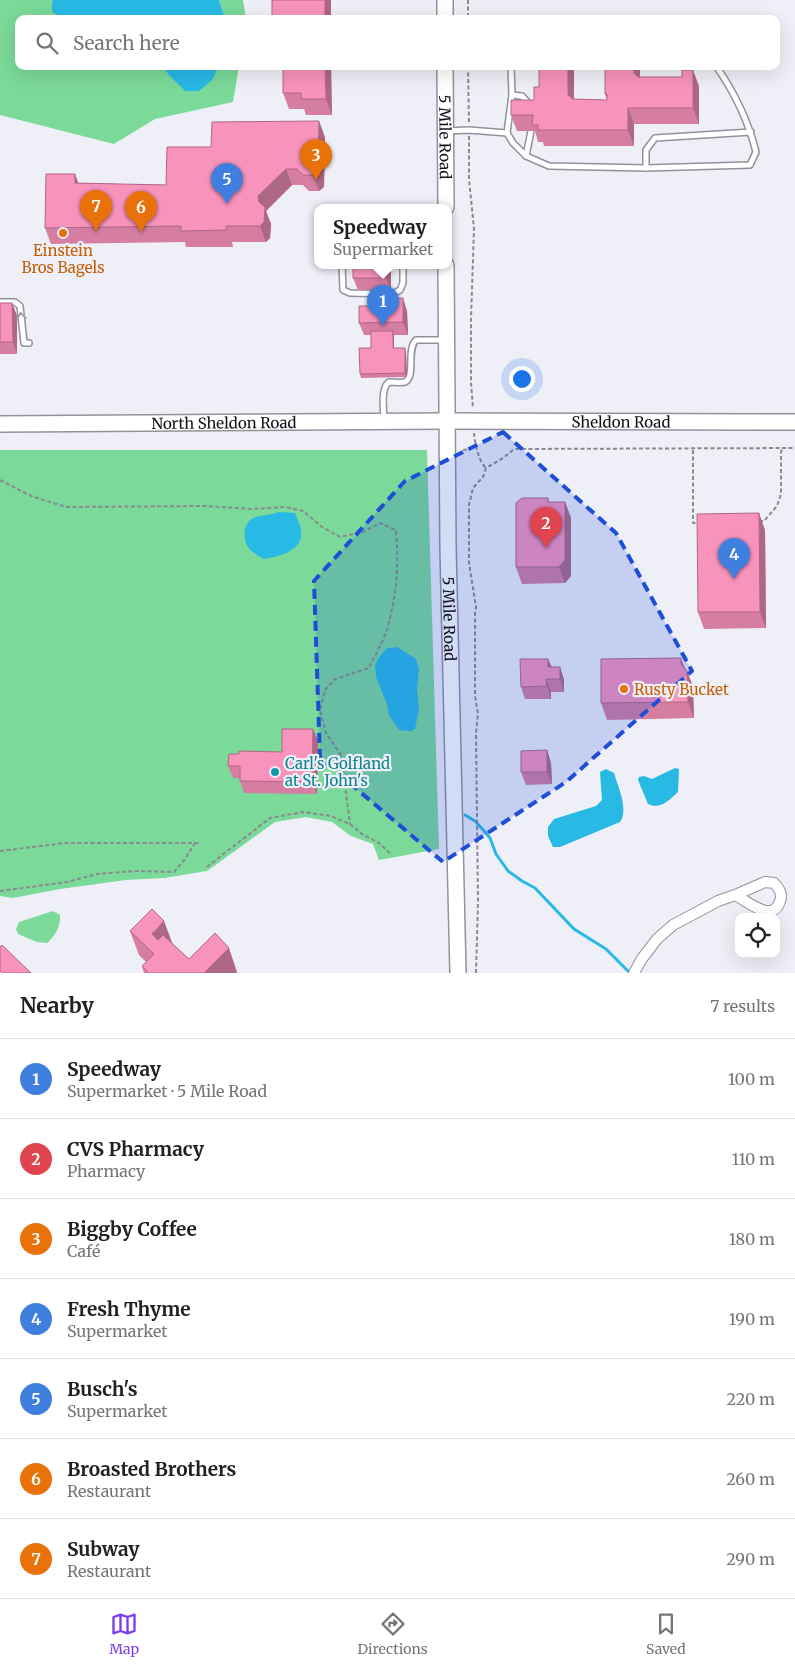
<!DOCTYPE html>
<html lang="en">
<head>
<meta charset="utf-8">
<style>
	body { margin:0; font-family:Merriweather,serif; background:#f6f6f6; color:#202124 }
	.controls { position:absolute; right:15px; bottom:15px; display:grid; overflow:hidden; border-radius:10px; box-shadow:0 5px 20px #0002 }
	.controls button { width:45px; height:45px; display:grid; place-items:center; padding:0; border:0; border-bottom:1px solid #e0e0e0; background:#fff; color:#202124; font:25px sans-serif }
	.you { position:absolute; left:521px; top:378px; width:18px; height:18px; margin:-12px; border:4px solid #fff; border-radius:50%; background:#1a73e8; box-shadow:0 0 0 8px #1a73e833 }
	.badge { display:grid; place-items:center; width:32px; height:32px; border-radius:50%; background:#7c3aed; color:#fff; font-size:16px; font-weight:700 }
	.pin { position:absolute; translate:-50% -41px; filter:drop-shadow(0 1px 2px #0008) }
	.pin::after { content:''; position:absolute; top:26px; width:18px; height:15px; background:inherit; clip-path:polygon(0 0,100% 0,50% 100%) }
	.popup { position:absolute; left:314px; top:204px; width:138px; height:65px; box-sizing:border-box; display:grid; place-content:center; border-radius:10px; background:#fff; filter:drop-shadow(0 1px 4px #0005); font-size:16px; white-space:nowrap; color:#757577 }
	.popup b { font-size:19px; color:#202124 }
	.popup::after { content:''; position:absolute; left:50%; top:100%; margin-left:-10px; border:10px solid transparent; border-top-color:#fff }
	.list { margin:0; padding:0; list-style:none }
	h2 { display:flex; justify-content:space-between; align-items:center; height:65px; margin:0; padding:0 20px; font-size:21px }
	h2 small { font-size:16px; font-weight:400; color:#757577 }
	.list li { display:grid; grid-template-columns:32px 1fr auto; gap:15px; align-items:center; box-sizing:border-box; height:80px; padding:0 20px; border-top:1px solid #e0e0e0 }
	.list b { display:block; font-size:19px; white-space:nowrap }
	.list p { margin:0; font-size:16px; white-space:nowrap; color:#757577 }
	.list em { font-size:16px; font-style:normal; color:#757577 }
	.icon { flex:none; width:28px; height:28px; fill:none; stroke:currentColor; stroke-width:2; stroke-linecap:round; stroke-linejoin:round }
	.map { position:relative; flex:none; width:795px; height:973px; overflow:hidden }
	.search { position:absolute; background:#fff; box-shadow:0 5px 20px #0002; left:15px; right:15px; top:15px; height:55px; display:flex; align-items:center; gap:12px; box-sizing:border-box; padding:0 18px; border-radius:10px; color:#757577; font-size:19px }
	.sheet { height:625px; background:#fff }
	nav { display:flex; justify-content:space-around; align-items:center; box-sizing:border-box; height:70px; border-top:1px solid #e0e0e0; background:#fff; font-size:14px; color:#757577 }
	nav a { display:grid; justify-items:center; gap:2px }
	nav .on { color:#7c3aed }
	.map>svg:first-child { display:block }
	.green { fill:#7bd999 }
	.water { fill:#28b9e5 }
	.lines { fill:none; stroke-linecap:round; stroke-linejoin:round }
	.stream { stroke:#28b9e5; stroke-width:3 }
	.lane-casing { stroke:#92929a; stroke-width:8 }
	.street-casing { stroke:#92929a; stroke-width:12 }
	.secondary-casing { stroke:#92929a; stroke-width:18 }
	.path { stroke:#89898f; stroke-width:2; stroke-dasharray:4 2.5; stroke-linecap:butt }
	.lane { stroke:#fff; stroke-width:5 }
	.street { stroke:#fff; stroke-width:10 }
	.secondary { stroke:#fff; stroke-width:15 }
	.wall { fill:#d57ea2 }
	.shaded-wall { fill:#ae6784 }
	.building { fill:#f893bc; stroke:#ae6784 }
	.oneway { stroke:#a0a0a1 }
	.marked { fill:#1d4ed8; fill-opacity:0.2; stroke:#1d4ed8; stroke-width:4; stroke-dasharray:10 6; stroke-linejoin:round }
	.food-dot { fill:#e8710a; stroke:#efeff8; stroke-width:2 }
	.culture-dot { fill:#0f9aa8; stroke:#efeff8; stroke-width:2 }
	.labels { text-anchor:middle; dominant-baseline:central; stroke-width:4.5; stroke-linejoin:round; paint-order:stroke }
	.street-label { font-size:15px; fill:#111114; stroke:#efeff8 }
	.food-label { font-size:15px; fill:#c56008; stroke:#efeff8 }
	.culture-label { font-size:15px; fill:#0d838f; stroke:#efeff8; text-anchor:start }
</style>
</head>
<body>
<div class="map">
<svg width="795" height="973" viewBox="0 0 795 973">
	<rect width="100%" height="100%" fill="#efeff8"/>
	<!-- green -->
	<g class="green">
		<path d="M0,0H53L52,2L56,16L61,19H19V66H163C167,76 178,83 186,91H199L219,66H239L233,102L155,119L114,144L0,115Z"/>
		<polygon points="219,0 243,0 246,19 225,19"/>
		<polygon points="0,450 427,450 439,849 379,860 373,844 351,836 332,822 306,817 275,822 207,871 164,878 126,880 60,889 13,898 0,896"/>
		<path d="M53,911L60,915C61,926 55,936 47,943L37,942L18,934L16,929L19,922Z"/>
	</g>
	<!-- water -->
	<g class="water">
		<polygon points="53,0 219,0 225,19 61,19 52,11 52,2"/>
		<path d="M163,66H219L212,80L199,91H185C178,83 167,76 163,66Z"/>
		<path d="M279,512L295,513C297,519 301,525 301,531C304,551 278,557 264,559C259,556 251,552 248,547C242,537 243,521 256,517C264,515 271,515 279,512Z"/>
		<polygon points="397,647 416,659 419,669 417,689 419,709 415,729 411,731 399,730 389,715 387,704 376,677 375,665 380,656 387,648"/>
		<path d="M675,768L679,769L678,792C669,800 661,810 648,804L638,780L639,777L644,776L652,779Z"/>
		<path d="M606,769L614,773C618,786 629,811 620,822L560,847H553L548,836V827L554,819L596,806L602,800L600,772Z"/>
	</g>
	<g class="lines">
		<!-- stream -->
		<polyline class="stream" points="465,815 475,821 485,832 490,838 496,854 508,871 522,881 535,888 574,929 606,949 630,973"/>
		<!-- lane casing -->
		<g class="lane-casing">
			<g id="lane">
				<path d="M511,66L512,95L507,133L513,143L526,156L549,166L646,168L750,165L756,152C748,120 735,93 716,66"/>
				<polyline points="512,95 522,96 529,104"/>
				<polyline points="446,131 469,130 507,133"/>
				<polyline points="526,156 531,131"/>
				<polyline points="646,168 646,150 655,138 751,132"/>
				<polyline points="342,265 343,290 350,293 393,294 400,290 403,283 403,265"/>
				<polyline points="0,302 15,302 20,306 24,343 29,343"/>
				<path d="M384,421C384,410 380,389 389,382C394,382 401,383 405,382C416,377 406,349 416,340H445"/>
			</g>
		</g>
		<!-- street casing -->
		<g class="street-casing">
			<path id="street" d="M634,973L641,960L657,939L673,925L718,901L735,895L765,882L774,883C779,888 783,894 780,901C773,924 747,901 735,895"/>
		</g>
		<!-- secondary casing -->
		<g class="secondary-casing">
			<g id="secondary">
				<polyline points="445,0 445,19"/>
				<path id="s1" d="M445,66L446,207"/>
				<path id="s2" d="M446,265L448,547L458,973"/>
				<path id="s3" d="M0,424L447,421L795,422"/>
			</g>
		</g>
		<!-- path -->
		<g class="path">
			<polyline points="468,0 468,19"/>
			<polyline points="468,66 469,124"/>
			<polyline points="469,136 469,179 474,229 471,319 471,383 473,408"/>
			<path d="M474,433C475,444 478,460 486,468"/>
			<polyline points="463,450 470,449 477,446"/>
			<polyline points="693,450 693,523 700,523"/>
			<path d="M0,480L31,496L66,507L206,506L251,509L285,507L303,511L322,527L340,537L363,532L380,523L396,530C399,564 397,596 387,629C383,642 375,655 369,668L335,679L325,690L320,710L326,733L341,755L350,824"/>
			<polyline points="759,521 764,521 777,506 781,494 781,453 782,448"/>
			<polyline points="0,851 65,843 200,843"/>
			<polyline points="207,867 270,818 303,812 331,816 350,824 362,834 379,843 392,855"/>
			<polyline points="0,891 67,882 97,874 134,871 174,872 185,859 195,843"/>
			<polyline points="476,973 478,902 476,733 478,714 475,696 475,614 476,607 469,563 469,505 473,488 483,477 486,468 503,458 513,450 516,449 795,448"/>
		</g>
		<!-- lane -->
		<use href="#lane" class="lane"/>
		<!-- street -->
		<use href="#street" class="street"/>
		<!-- secondary -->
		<use href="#secondary" class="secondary"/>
	</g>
	<!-- wall -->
	<g class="wall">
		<polygon points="331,66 332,115 306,115 304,109 289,109 283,93"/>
		<polygon points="605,66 640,66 640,77 699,86 699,124 634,124 634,146 544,146 543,142 538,142 535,131 517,131 511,115 574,99 607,100 605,94"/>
		<polygon points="325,137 324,187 319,191 309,191 303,185 292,185 266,211 271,224 270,238 266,242 232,242 233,247 186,247 185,242 51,244 45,228 78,183 166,185 211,147"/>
		<polygon points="391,272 391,290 358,290 353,278"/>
		<polygon points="0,303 12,303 17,316 17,354 0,354"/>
		<polygon points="407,311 408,335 394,335 394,348 406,352 407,377 361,378 360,374 371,348 371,335 364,335 359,323"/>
		<polygon points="548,498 549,502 565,502 571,518 571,576 565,583 522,584 516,567"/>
		<polygon points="765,530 766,628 704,629 698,612"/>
		<polygon points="681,658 693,687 694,718 607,720 601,703"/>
		<polygon points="548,659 552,667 560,667 564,680 564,692 551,692 551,699 525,699 521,687"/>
		<polygon points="313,729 318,741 317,794 244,793 240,781 240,778 233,778 228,766 239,754 282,752"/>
		<polygon points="547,750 551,763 552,784 526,785 521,772"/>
		<polygon points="130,931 172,944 189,959 237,972 236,973 144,973 142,966 146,962 139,955"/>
	</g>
	<!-- shaded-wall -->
	<g class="shaded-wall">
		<rect x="325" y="0" width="6" height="19"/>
		<polygon points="325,66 331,66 332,115 326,99"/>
		<polygon points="568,66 574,66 574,112 568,95"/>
		<polygon points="634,66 640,66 640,89 634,73"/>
		<polygon points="693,70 699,86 699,124 693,108"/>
		<polygon points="628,108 634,124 634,146 628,130"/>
		<polygon points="319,121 325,137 324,187 319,191 313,175"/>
		<polygon points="286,169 292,185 266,211 271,224 270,238 266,242 260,226 258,196"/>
		<polygon points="75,174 81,190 75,183"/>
		<polygon points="386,265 388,265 391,272 391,290 386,278"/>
		<polygon points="403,298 407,311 408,335 403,322"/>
		<polygon points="12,303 17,316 17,354 13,342"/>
		<polygon points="393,331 394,335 394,352 393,348"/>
		<polygon points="405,348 406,352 407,377 405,373"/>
		<polygon points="565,502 571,518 571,576 565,583 559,567"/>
		<polygon points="759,513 765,530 766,628 760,612"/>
		<polygon points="548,659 553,671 553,680 548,667"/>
		<polygon points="560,667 564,680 564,692 560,679"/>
		<polygon points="687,671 693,687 694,718 688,702"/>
		<polygon points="546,679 551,692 551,699 547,686"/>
		<polygon points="313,729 318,741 317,794 312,782"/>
		<polygon points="547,750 551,763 552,784 547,772"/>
		<polygon points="164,921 173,945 160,958 152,934"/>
		<polygon points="229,948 237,972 236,973 204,973"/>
	</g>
	<!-- building -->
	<g class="building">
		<rect x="272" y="0" width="53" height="19"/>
		<polygon points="283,66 325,66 326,99 301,99 301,93 283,93"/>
		<polygon points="539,66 568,66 568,95 573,99 607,100 607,94 605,94 605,66 634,66 634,73 638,77 682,77 682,70 693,70 693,108 628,108 628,130 538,130 538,125 532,125 533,115 511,115 511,100 534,100 534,87 539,87"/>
		<polygon points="319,121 318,171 313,175 303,175 297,169 286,169 258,196 259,202 265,207 264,222 260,226 226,226 227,230 181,231 181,226 45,228 46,174 75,174 75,183 166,185 167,147 211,147 212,122"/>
		<rect x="353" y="265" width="33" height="13"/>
		<polygon points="403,298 403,322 359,323 359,306 388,306 388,299"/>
		<polygon points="0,303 12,303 13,342 0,342"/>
		<polygon points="371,331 393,331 393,348 405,348 405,373 360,374 359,348 371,348"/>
		<polygon points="522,498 548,498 548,502 565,502 565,560 559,567 516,567 516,503"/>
		<polygon points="759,513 760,612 698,612 697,514"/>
		<polygon points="681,658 681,664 687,671 688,702 601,703 601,659"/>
		<polygon points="520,659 548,659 548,667 560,667 560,679 546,679 547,686 521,687"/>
		<polygon points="282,729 313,729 312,782 240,781 240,766 228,766 229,754 239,754 239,751 282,752"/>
		<polygon points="547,750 547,772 521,772 521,751"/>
		<polygon points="152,909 164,921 152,934 158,940 163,935 189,959 215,933 229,948 204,973 149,973 142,966 154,954 130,931"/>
		<polygon points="2,945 31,973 2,973 0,971 0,947"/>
	</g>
	<!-- one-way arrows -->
	<defs><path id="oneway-chevron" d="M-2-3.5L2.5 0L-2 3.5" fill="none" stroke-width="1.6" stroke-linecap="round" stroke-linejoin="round" transform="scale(1.25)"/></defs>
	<use class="oneway" href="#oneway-chevron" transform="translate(21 316) rotate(-98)"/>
	<!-- marked area -->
	<path class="marked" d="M503,432L616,533L692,671L566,782L443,862L320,758L314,581L405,481Z"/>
	<!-- markers -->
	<g class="food-dot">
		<circle cx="63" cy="233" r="5"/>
		<circle cx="624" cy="689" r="5"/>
	</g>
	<circle class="culture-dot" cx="275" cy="772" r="5"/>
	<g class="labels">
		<!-- street labels -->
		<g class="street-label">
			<text stroke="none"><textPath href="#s1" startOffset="71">5 Mile Road</textPath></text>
			<text stroke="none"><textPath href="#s3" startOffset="621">Sheldon Road</textPath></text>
			<text stroke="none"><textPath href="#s3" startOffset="224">North Sheldon Road</textPath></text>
			<text stroke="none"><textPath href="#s2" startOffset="354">5 Mile Road</textPath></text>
		</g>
		<!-- food labels -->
		<g class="food-label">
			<text x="63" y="250">Einstein<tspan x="63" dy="17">Bros Bagels</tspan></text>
			<text x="634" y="689" text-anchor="start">Rusty Bucket</text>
		</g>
		<!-- culture labels -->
		<g class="culture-label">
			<text x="285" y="763">Carl's Golfland<tspan x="285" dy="17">at St. John's</tspan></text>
		</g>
	</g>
</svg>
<div class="controls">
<button><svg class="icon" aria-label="locate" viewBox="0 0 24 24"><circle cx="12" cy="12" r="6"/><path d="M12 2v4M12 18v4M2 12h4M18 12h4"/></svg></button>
</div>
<div class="you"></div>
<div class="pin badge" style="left:383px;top:326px;background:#3f7fe0">1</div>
<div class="popup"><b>Speedway</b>Supermarket</div>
<div class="pin badge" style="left:546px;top:548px;background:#e0444e">2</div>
<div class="pin badge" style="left:316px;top:180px;background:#e8710a">3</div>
<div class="pin badge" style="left:734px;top:579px;background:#3f7fe0">4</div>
<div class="pin badge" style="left:227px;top:204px;background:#3f7fe0">5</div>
<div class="pin badge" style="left:141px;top:232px;background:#e8710a">6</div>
<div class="pin badge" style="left:96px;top:231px;background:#e8710a">7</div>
<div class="search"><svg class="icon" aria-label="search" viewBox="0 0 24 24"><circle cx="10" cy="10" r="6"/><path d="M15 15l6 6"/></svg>Search here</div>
</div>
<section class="sheet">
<h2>Nearby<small>7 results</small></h2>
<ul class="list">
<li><span class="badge" style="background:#3f7fe0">1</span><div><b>Speedway</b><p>Supermarket · 5 Mile Road</p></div><em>100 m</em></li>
<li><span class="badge" style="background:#e0444e">2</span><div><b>CVS Pharmacy</b><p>Pharmacy</p></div><em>110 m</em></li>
<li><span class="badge" style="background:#e8710a">3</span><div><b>Biggby Coffee</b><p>Café</p></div><em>180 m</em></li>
<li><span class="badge" style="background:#3f7fe0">4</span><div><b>Fresh Thyme</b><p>Supermarket</p></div><em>190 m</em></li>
<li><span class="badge" style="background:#3f7fe0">5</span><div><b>Busch's</b><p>Supermarket</p></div><em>220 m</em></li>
<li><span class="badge" style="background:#e8710a">6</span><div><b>Broasted Brothers</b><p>Restaurant</p></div><em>260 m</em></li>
<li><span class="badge" style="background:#e8710a">7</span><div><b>Subway</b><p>Restaurant</p></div><em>290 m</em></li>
</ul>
</section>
<nav>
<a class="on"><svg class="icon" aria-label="map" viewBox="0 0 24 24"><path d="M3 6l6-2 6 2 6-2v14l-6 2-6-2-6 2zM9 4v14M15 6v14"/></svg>Map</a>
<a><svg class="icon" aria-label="directions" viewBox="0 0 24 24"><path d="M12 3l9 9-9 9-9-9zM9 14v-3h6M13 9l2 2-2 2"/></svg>Directions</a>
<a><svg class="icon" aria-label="saved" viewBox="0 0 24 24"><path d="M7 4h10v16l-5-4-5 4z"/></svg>Saved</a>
</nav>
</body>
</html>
